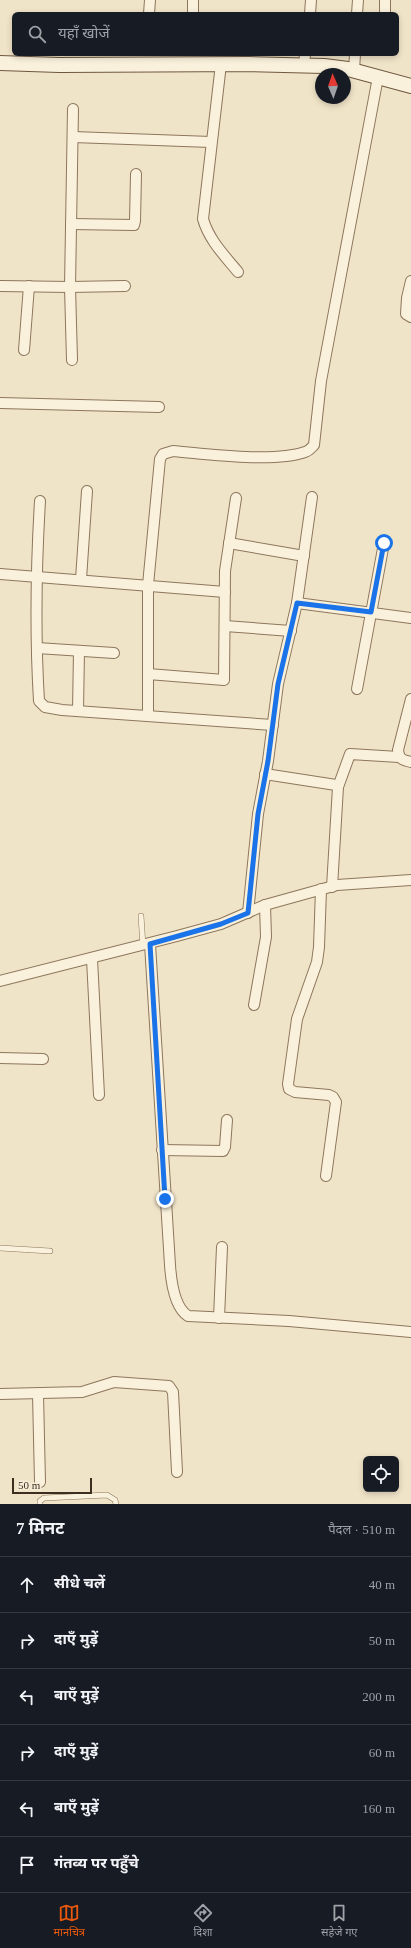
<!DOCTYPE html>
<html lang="hi">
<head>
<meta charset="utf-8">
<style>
	body { margin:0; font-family:"Times New Roman","Noto Sans Devanagari",serif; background:#20242c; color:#f1f3f6 }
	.controls { position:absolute; right:12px; bottom:12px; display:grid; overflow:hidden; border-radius:6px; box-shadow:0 2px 6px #0003 }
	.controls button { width:36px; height:36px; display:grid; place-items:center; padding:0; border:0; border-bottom:1px solid #363941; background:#171b24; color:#f1f3f6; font:20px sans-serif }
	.compass { position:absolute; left:315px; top:68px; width:36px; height:36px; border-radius:50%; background:#171b24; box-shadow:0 2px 6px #0003; rotate:358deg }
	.scale { position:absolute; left:12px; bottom:10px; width:80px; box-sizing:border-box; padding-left:4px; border:2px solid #3d2e20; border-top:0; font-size:11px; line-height:14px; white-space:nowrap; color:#3d2e20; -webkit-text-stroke:3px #f7eed8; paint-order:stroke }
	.stop { position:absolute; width:12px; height:12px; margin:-9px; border:3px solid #1a73e8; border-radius:50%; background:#fff }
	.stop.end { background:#1a73e8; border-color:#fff; box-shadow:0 1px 4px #0008 }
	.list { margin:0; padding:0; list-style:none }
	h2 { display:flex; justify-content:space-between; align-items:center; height:52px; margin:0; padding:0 16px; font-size:17px }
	h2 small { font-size:13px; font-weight:400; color:#9ea1a6 }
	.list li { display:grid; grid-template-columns:26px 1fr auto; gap:12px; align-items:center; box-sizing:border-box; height:56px; padding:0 16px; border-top:1px solid #363941 }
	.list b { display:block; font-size:15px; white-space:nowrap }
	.list em { font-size:13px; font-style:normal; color:#9ea1a6 }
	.icon { flex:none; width:22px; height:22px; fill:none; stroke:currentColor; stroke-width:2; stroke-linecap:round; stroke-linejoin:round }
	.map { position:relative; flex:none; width:411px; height:1504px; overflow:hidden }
	.search { position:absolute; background:#171b24; box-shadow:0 2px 6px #0003; left:12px; right:12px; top:12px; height:44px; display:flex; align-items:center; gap:10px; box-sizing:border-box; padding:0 14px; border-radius:6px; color:#9ea1a6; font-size:15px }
	.sheet { height:388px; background:#171b24 }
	nav { display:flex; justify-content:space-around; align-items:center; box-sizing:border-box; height:56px; border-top:1px solid #363941; background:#171b24; font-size:11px; color:#9ea1a6 }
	nav a { display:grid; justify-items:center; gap:2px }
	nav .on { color:#ea580c }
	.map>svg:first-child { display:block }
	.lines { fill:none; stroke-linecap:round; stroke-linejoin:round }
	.lane-casing { stroke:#8d765c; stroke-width:6 }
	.street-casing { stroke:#8d765c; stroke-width:12 }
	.secondary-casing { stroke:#6f573f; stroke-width:16 }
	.lane { stroke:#faf1dc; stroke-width:5 }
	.street { stroke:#faf1dc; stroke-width:10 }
	.secondary { stroke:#faf1dc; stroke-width:14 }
	.route { stroke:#1a73e8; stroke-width:5 }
</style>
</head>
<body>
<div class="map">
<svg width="411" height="1504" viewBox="0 0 411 1504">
	<rect width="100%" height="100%" fill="#f0e4c8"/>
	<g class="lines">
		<!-- lane casing -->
		<g class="lane-casing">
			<g id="lane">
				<polyline points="141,916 143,946"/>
				<polyline points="0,1248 50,1251"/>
				<polyline points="40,1504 40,1501 44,1498 107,1495 115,1500 116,1504"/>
			</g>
		</g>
		<!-- street casing -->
		<g class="street-casing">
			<g id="street">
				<polyline points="193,0 193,14"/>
				<polyline points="149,14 150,0"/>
				<polyline points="310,14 311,0"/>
				<polyline points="357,14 358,0"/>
				<polyline points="385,14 385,0"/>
				<path d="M221,64L203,219C209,240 224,255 238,272"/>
				<polyline points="304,65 305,54"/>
				<polyline points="354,70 355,54"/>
				<polyline points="73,137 211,142"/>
				<polyline points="71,224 134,225 135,221 136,174"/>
				<polyline points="411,281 407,298 406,314 411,317"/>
				<polyline points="0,286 70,287 125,286"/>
				<polyline points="24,350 29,286"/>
				<polyline points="72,360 70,287 73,109"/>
				<polyline points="0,403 159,407"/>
				<path d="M40,501C36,568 35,635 39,701L45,707L62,710L273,725"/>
				<polyline points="229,543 304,556"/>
				<polyline points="0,574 225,592"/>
				<polyline points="81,579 87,491"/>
				<polyline points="297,603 411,618"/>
				<polyline points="225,626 291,631"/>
				<polyline points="37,648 114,653"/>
				<polyline points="148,674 224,680 225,571 236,498"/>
				<polyline points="357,689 384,543"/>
				<path d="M411,699L398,750C399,759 402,760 411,762"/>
				<polyline points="78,711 79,651"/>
				<path d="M148,716V585L160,459L163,454L173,451C208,454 273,463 305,452C309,451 312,447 314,445L321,381L378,77"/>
				<polyline points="265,774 336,785 338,787 332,887"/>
				<polyline points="338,787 350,754 399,757"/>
				<polyline points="321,889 319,947 317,962 297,1019 288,1084 289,1089 295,1092 329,1095 333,1097 336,1102 326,1176"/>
				<polyline points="248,913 258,814 268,761 278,684 297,603 312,497"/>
				<path d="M150,944L170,1265C171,1280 174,1307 188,1316L289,1321L411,1332"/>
				<polyline points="92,959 99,1095"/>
				<polyline points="0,981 177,936 221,924 265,905 337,885 411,880"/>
				<polyline points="254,1005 266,937 265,905"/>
				<polyline points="0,1058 43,1059"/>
				<polyline points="162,1150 223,1151 225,1147 227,1120"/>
				<polyline points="219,1318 222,1247"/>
				<polyline points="0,1394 82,1392 114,1382 169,1386 173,1392 177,1472"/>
				<polyline points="38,1394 40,1482"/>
			</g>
		</g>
		<!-- secondary casing -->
		<g class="secondary-casing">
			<polyline id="secondary" points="0,63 59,65 249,64 324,66 348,69 411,86"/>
		</g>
		<!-- lane -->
		<use href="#lane" class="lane"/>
		<!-- street -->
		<use href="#street" class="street"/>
		<!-- secondary -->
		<use href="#secondary" class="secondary"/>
	</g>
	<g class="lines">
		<!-- route -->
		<polyline class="route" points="165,1199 150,944 221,924 248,913 258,814 268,761 278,684 297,603 371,612 384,543"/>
	</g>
</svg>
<div class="controls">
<button><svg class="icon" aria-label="locate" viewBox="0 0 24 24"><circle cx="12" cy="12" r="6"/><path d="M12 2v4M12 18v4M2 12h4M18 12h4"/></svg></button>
</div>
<svg class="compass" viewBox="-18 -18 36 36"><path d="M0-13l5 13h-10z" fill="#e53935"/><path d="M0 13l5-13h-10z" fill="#9ea1a6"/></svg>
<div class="scale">50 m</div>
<div class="stop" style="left:384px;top:543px"></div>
<div class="stop end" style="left:165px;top:1199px"></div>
<div class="search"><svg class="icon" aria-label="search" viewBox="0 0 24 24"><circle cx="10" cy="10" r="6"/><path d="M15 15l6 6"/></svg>यहाँ खोजें</div>
</div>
<section class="sheet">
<h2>7 मिनट<small>पैदल · 510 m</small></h2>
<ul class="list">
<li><svg class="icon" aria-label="ahead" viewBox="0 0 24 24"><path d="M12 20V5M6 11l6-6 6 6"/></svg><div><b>सीधे चलें</b></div><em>40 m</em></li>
<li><svg class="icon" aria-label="right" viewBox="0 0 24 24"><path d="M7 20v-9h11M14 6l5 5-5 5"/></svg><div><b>दाएँ मुड़ें</b></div><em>50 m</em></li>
<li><svg class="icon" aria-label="left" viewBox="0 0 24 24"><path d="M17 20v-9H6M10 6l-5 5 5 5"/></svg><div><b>बाएँ मुड़ें</b></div><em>200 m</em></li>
<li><svg class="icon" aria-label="right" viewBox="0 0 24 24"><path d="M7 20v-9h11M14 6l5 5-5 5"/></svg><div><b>दाएँ मुड़ें</b></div><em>60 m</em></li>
<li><svg class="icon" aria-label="left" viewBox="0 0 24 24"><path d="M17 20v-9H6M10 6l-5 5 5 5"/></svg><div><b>बाएँ मुड़ें</b></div><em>160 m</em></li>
<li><svg class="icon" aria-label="arrive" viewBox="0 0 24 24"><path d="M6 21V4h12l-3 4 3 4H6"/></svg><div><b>गंतव्य पर पहुँचे</b></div></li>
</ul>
</section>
<nav>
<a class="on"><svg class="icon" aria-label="map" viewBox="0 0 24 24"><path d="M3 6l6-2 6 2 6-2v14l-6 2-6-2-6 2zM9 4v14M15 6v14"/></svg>मानचित्र</a>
<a><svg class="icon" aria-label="directions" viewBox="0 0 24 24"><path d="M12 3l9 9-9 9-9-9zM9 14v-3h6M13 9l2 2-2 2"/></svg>दिशा</a>
<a><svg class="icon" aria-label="saved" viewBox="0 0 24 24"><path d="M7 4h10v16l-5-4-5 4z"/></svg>सहेजे गए</a>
</nav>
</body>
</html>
